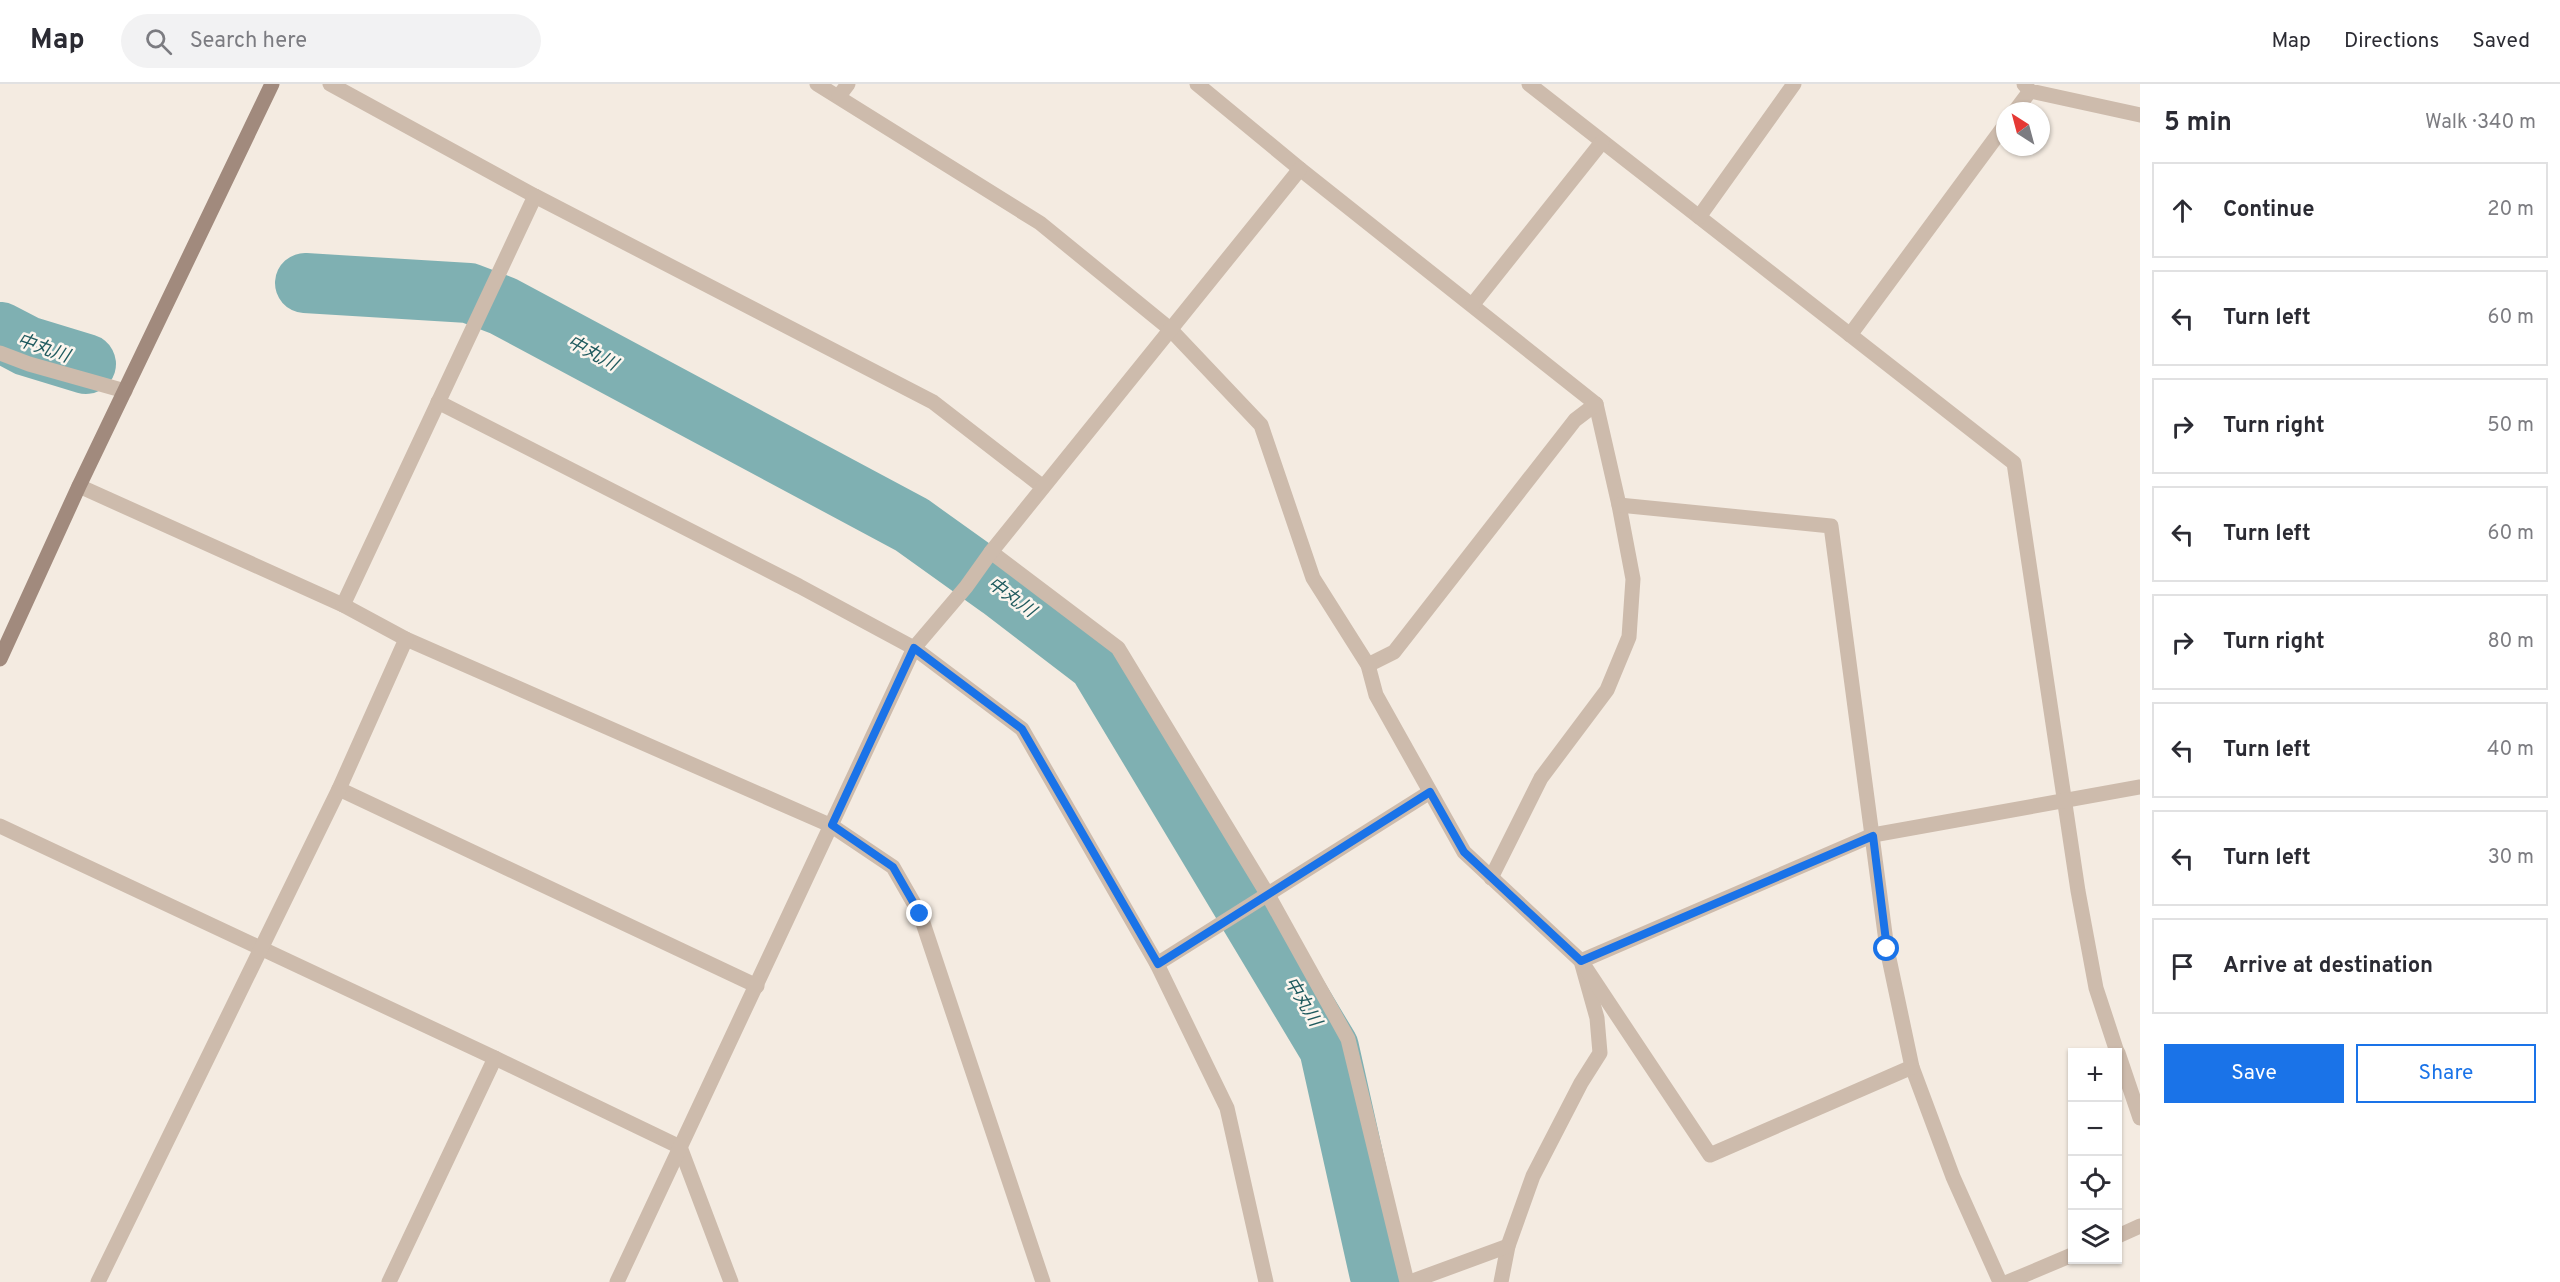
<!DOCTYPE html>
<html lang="en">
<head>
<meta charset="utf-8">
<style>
	body { margin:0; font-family:Overpass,"Noto Sans JP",sans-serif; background:#f2f2f3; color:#2b2b33 }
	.controls { position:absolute; right:18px; bottom:18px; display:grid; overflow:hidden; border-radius:0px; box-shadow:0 2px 4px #0004 }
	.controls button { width:54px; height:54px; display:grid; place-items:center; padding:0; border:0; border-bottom:2px solid #e1e1e2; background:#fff; color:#2b2b33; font:30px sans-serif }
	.compass { position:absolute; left:1996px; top:18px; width:54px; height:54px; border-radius:50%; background:#fff; box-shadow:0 2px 4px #0004; rotate:324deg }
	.stop { position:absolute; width:18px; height:18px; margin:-14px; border:4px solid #1a73e8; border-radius:50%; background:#fff }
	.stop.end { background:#1a73e8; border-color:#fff; box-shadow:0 2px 6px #0008 }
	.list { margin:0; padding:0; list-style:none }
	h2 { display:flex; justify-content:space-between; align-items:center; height:78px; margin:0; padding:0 24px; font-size:26px }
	h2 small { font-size:20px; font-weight:400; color:#7c7c81 }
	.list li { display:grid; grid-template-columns:39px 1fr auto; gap:18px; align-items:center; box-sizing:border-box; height:96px; margin:0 12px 12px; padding:0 12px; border:2px solid #e1e1e2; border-radius:0px }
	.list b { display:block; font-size:22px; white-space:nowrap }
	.list em { font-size:20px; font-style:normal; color:#7c7c81 }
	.actions { display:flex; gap:12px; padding:18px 24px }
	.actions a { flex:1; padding:14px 0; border:2px solid #1a73e8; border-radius:0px; text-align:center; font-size:21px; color:#1a73e8 }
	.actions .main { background:#1a73e8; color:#fff }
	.icon { flex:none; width:33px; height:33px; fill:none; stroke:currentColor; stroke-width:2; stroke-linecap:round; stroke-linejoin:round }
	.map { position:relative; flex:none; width:2140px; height:1198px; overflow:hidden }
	header { display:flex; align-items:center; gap:36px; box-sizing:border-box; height:84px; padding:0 30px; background:#fff; border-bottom:2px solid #e1e1e2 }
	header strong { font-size:28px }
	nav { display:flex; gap:33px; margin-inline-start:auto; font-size:21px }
	.search { width:420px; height:54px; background:#f2f2f3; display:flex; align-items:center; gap:15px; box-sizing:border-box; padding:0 21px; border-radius:33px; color:#7c7c81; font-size:22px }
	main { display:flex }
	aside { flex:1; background:#fff }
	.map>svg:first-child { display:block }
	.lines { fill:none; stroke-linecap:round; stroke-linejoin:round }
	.river { stroke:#7fb0b2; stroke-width:60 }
	.street { stroke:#cdbbac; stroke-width:15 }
	.secondary { stroke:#a18a7d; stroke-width:15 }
	.route { stroke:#1a73e8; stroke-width:8 }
	.labels { text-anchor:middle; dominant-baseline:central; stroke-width:5; stroke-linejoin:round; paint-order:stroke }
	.water-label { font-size:18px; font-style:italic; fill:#1f5a5e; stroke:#fbf5ee }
</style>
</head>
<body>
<header>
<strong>Map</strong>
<div class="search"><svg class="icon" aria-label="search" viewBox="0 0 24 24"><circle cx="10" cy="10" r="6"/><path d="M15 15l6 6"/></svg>Search here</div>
<nav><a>Map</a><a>Directions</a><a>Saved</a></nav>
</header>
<main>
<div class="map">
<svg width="2140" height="1198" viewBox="0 0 2140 1198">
	<rect width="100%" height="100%" fill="#f4ebe1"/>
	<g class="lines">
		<!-- river -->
		<g class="river">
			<polyline points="305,199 469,209 503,222 912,441 1000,504 1098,579 1329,964 1379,1188"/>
			<polyline points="0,248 27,262 86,280"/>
		</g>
		<!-- street -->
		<g class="street">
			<polyline points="330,0 535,112 933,318 1043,403"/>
			<polyline points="817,0 1040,139 1170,245 1261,341 1313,494 1368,581 1376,611 1464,768 1581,877 1597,934 1600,969 1581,999 1533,1092 1508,1162 1501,1198"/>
			<polyline points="1197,0 1300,85 1596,320 1619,421 1633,495 1629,553 1607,606 1541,694 1491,794"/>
			<polyline points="1529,0 2014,379 2078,807 2096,904 2117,968"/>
			<polyline points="2024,0 2030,7 2140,31"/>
			<polyline points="839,12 848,0"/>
			<polyline points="2015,27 2030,7"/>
			<polyline points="1699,133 1794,0"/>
			<polyline points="1473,220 1602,58"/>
			<polyline points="1850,251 2005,41"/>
			<polyline points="0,269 29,280 125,307"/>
			<polyline points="438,318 799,502 914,564 1022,645 1157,880 1227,1024 1266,1198"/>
			<polyline points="79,402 343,521 406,555 832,742 893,783 920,830 1043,1198"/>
			<polyline points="1619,421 1831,442 1887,865 1912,983 1953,1093 2000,1198"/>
			<polyline points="991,468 1118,564 1268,811 1348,955 1407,1198"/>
			<polyline points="343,521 535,112"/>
			<polyline points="1368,581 1394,568 1575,336 1596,320"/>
			<polyline points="339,705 757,902"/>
			<polyline points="0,742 495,974 680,1063 731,1198"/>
			<polyline points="1157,880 1430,708"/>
			<polyline points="2118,969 2140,1034"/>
			<polyline points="1912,983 1710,1071 1581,877 1873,751 2140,703"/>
			<polyline points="2118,1152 2140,1142"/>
			<polyline points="98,1198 339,705 406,555"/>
			<polyline points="389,1198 495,974"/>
			<polyline points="617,1198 914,564 966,503 991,468 1300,85"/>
			<polyline points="1410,1198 1508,1162"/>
			<polyline points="2008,1198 2072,1171"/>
		</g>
		<!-- secondary -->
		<polyline class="secondary" points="0,575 79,402 272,0"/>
	</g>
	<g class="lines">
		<!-- route -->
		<polyline class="route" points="920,830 893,783 832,741 914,564 1022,645 1158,880 1430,708 1464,768 1581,877 1873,752 1887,865"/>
	</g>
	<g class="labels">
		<!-- water labels -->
		<g class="water-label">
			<text transform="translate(43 265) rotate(19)">中丸川</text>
			<text transform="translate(592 270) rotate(28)">中丸川</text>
			<text transform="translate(1011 514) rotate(36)">中丸川</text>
			<text transform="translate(1302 918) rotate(59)">中丸川</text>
		</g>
	</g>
</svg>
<div class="controls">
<button>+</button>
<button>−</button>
<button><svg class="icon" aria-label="locate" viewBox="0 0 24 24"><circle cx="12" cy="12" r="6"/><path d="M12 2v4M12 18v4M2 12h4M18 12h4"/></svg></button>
<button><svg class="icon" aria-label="layers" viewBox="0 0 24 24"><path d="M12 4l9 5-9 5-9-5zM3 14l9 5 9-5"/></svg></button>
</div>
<svg class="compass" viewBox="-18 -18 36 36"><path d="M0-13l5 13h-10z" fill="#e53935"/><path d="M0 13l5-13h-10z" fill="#7c7c81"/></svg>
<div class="stop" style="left:1887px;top:865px"></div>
<div class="stop end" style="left:920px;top:830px"></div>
</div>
<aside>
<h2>5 min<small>Walk · 340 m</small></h2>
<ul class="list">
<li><svg class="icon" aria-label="ahead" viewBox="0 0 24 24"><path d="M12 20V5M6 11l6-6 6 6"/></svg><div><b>Continue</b></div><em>20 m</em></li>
<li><svg class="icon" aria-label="left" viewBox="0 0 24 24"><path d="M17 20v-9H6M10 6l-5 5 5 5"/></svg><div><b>Turn left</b></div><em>60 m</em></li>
<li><svg class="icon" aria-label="right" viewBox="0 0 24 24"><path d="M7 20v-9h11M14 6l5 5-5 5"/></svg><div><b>Turn right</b></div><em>50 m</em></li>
<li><svg class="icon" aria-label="left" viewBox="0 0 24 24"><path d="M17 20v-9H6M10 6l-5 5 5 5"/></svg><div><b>Turn left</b></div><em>60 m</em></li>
<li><svg class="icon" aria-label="right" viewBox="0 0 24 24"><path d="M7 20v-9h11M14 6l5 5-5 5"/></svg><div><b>Turn right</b></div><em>80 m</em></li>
<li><svg class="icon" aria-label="left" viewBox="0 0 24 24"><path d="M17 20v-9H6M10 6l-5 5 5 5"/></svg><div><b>Turn left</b></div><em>40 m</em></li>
<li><svg class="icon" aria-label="left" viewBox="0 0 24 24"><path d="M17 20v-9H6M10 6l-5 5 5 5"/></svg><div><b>Turn left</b></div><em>30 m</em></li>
<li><svg class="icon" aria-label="arrive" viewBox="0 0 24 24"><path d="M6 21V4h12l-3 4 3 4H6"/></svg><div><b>Arrive at destination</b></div></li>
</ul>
<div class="actions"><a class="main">Save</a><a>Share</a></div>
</aside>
</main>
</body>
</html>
